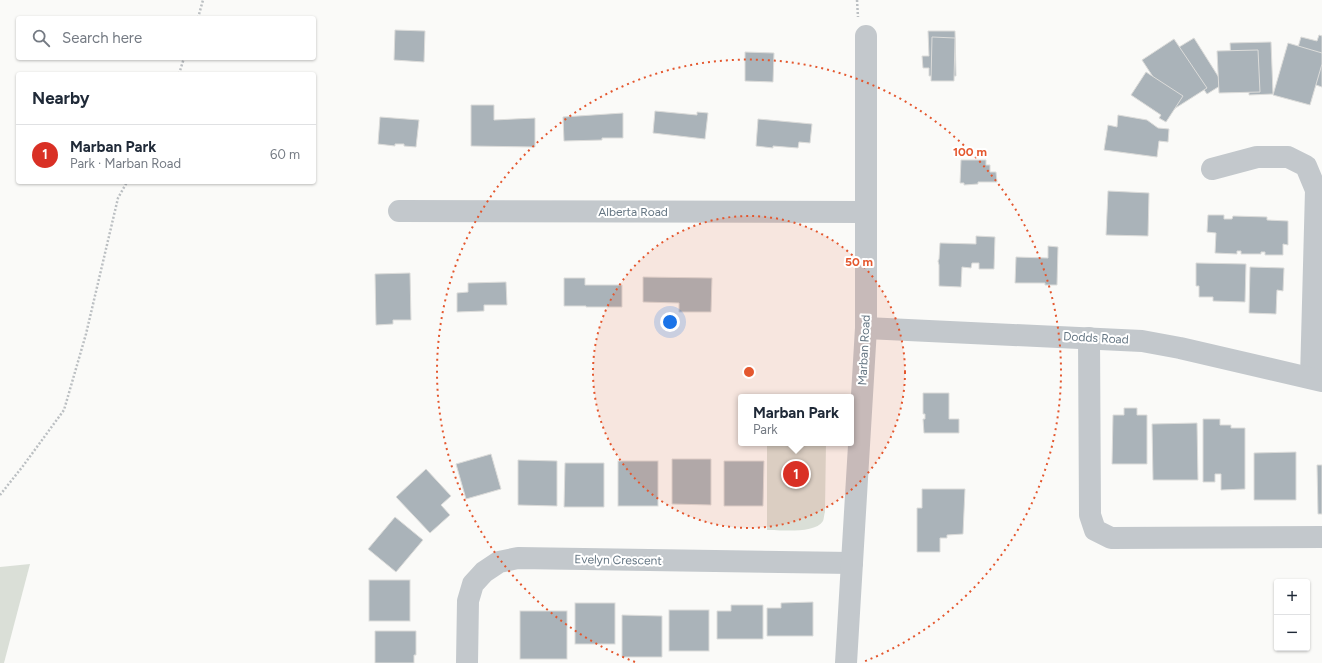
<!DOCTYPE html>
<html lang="en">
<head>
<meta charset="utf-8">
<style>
	body { margin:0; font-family:Figtree,sans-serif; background:#f6f6f7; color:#1f2937 }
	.controls { position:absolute; right:12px; bottom:12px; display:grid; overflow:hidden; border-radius:4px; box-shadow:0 1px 3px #0004 }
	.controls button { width:36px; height:36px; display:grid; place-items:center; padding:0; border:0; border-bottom:1px solid #e0e1e3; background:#fff; color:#1f2937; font:20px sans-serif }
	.you { position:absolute; left:670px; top:322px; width:14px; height:14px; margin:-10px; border:3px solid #fff; border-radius:50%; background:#1a73e8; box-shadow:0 0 0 6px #1a73e833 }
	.badge { display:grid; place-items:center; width:26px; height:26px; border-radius:50%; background:#d93025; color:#fff; font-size:13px; font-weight:700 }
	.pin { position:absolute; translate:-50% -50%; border:2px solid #fff; box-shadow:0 1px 4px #0006 }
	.popup { position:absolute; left:738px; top:394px; width:116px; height:52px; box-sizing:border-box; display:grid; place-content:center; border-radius:4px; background:#fff; filter:drop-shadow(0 1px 3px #0005); font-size:13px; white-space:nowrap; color:#747a83 }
	.popup b { font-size:15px; color:#1f2937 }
	.popup::after { content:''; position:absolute; left:50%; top:100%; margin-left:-8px; border:8px solid transparent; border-top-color:#fff }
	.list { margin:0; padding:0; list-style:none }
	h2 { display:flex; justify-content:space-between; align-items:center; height:52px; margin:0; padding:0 16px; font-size:17px }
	h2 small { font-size:13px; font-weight:400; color:#747a83 }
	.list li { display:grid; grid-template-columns:26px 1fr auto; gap:12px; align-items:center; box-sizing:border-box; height:60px; padding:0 16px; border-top:1px solid #e0e1e3 }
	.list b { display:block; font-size:15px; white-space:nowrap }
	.list p { margin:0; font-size:13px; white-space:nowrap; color:#747a83 }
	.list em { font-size:13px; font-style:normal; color:#747a83 }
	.icon { flex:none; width:22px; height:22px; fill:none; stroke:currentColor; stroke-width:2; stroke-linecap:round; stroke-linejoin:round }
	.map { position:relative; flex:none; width:1322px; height:663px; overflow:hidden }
	.search { position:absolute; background:#fff; box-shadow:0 1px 3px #0004; left:16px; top:16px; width:300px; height:44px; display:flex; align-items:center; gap:10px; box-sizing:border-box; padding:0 14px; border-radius:4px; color:#747a83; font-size:15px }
	.panel { position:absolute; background:#fff; box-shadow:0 1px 3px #0004; left:16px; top:72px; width:300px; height:112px; border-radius:4px }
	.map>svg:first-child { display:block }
	.green { fill:#dadfd7 }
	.building { fill:#aab3b9; stroke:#dcdcda }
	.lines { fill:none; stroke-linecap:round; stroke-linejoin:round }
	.path { stroke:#bbbfc2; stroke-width:2.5; stroke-dasharray:2 2; stroke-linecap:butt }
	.minor { stroke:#c3c8cc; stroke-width:22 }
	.ring { fill:none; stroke:#e4572e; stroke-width:2; stroke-dasharray:2 4 }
	.labels { text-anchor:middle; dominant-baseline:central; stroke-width:4; stroke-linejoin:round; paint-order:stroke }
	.street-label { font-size:12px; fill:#657683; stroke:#fff }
	.centre { fill:#e4572e; stroke:#fff; stroke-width:2 }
	.ring-label { font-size:12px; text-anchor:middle; font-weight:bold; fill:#e4572e; stroke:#fff; stroke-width:4; stroke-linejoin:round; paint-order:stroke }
</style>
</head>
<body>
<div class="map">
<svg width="1322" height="663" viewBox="0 0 1322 663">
	<rect width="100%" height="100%" fill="#fafaf8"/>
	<!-- green -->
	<g class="green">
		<path d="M767,443H826L825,512C824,514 824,519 823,521C815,534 781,530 767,530Z"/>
		<polygon points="30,564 4,663 0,663 0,567"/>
	</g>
	<!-- building -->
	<g class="building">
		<polygon points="395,30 425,31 424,62 394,60"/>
		<polygon points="928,31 955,31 956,76 929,76 929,68 923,68 922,56 929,56"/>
		<polygon points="1319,35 1322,36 1322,87 1310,83 1307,95 1286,89 1301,37 1317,41"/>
		<polygon points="932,37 955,38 954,81 931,81"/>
		<polygon points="1194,38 1223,84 1207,94 1202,87 1194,92 1187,91 1179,79 1176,81 1161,58"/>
		<polygon points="1174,39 1207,88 1174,109 1142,60"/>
		<polygon points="1271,42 1273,94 1249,95 1249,85 1232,85 1230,43"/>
		<polygon points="1288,43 1322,53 1322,64 1310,105 1273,95"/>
		<polygon points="1258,50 1260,92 1219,93 1217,51"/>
		<polygon points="745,52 774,53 773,82 745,81"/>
		<polygon points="1146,72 1183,96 1166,122 1159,118 1161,115 1131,95"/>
		<polygon points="471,105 494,105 494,120 535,118 535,147 471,146"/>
		<polygon points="655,111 697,115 697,112 708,113 705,139 653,133"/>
		<polygon points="623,113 623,138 602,138 602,140 564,141 563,117"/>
		<polygon points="1118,115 1147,120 1158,128 1169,129 1168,142 1159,141 1157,157 1104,150 1108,125 1117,127"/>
		<polygon points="380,117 419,120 416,147 404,146 404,144 395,144 395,146 378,144"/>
		<polygon points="758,119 812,124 810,143 799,142 798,148 773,146 773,148 756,146"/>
		<polygon points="961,160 986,160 986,165 990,165 990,172 996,172 997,182 978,182 978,184 964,185 964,183 960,183"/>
		<polygon points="1108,191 1149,193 1148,236 1106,235"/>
		<polygon points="1208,215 1224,215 1224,219 1232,219 1233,216 1267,217 1267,220 1288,221 1288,245 1283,244 1283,255 1265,255 1265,252 1261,252 1261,254 1241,254 1241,251 1237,251 1237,254 1215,253 1216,233 1207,232"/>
		<polygon points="976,236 995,237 994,269 979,269 979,263 972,263 971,268 962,267 961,287 939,286 939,265 938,261 939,259 940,243 976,244"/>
		<polygon points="1048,246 1058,247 1057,285 1045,285 1045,283 1015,283 1016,257 1048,258"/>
		<polygon points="1196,263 1246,264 1245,302 1213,301 1213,297 1199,297 1199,286 1196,286"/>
		<polygon points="1250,267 1284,268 1283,291 1277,290 1276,314 1249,313"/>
		<polygon points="410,273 411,320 393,320 393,324 376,325 375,274"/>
		<polygon points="643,277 712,278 711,312 679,312 679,303 643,302"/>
		<polygon points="564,278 585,278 585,285 622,285 622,307 586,307 586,306 564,306"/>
		<polygon points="506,282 507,305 484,305 484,311 457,312 457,293 468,292 468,283"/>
		<polygon points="923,393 949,393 949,419 959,419 959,433 924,433 923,419 925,419 925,414 923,414"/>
		<polygon points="1124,408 1137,408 1137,415 1147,415 1147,464 1112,464 1113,415 1124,415"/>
		<polygon points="1203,419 1220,419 1220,425 1231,425 1231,428 1245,428 1245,489 1221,490 1221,474 1215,474 1215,482 1203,482"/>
		<polygon points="1197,423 1198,480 1153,480 1152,424"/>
		<polygon points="1296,452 1296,500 1254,500 1254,453"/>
		<polygon points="491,454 501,489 466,499 456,464"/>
		<polygon points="672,459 711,459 711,505 672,504"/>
		<polygon points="518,460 557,461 557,506 518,505"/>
		<rect x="618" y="461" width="40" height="45"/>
		<polygon points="724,461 764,461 763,506 724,506"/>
		<polygon points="565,463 604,463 604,507 564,507"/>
		<polygon points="1317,465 1322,465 1322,514 1318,514"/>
		<polygon points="426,469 451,496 441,505 450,515 430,533 396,497"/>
		<polygon points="922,489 965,489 963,534 947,535 947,538 940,538 940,552 917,552 917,508 922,508"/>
		<polygon points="395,517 423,540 396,572 368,549"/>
		<rect x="369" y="580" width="41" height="41"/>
		<polygon points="813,602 813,636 767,636 767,608 781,608 781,603"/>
		<rect x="575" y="603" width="40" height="41"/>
		<polygon points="731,605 763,605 763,639 717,639 717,611 731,611"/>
		<rect x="669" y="610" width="40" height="41"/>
		<rect x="520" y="611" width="47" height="48"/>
		<polygon points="622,615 662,616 662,657 622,657"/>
		<polygon points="375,631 416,631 416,655 414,655 414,663 375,663"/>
	</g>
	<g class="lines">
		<!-- path -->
		<g class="path">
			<polyline points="857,0 858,17"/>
			<polyline points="198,18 203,0"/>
			<polyline points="179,74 184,58"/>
			<polyline points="0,495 23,466 64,410 86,334 118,198 127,182"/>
		</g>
		<!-- minor -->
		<g class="minor">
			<polyline points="1212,169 1257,157 1288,157 1306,166 1316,190 1311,378"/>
			<polyline points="399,211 866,212"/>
			<polyline points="866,328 1142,341 1180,348 1322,381"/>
			<polyline points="1089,338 1090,515 1095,530 1111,538 1322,537"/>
			<polyline points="467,663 468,601 473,584 484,572 499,562 518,558 852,563"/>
			<polyline points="846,663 866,328 866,36"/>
		</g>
	</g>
	<!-- distance rings -->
	<circle cx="749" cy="372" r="156" fill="#e4572e" fill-opacity=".12"/>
	<g class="ring">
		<circle cx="749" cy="372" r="156"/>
		<path d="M635 662A312 312 0 1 1 863 662"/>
	</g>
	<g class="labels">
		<!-- street labels -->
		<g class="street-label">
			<text x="633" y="212">Alberta Road</text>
			<text transform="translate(1096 338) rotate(3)">Dodds Road</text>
			<text transform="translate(864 350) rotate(-87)">Marban Road</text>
			<text transform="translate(618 560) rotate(1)">Evelyn Crescent</text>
		</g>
	</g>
	<circle cx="749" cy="372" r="6" class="centre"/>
	<g class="ring-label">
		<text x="970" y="156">100 m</text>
		<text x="859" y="266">50 m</text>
	</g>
</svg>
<div class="controls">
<button>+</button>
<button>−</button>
</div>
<div class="you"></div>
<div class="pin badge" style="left:796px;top:474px">1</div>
<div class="popup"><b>Marban Park</b>Park</div>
<div class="search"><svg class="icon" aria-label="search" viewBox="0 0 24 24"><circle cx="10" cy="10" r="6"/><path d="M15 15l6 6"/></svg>Search here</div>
<section class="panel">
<h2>Nearby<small></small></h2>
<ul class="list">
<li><span class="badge">1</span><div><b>Marban Park</b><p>Park · Marban Road</p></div><em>60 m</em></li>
</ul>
</section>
</div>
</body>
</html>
